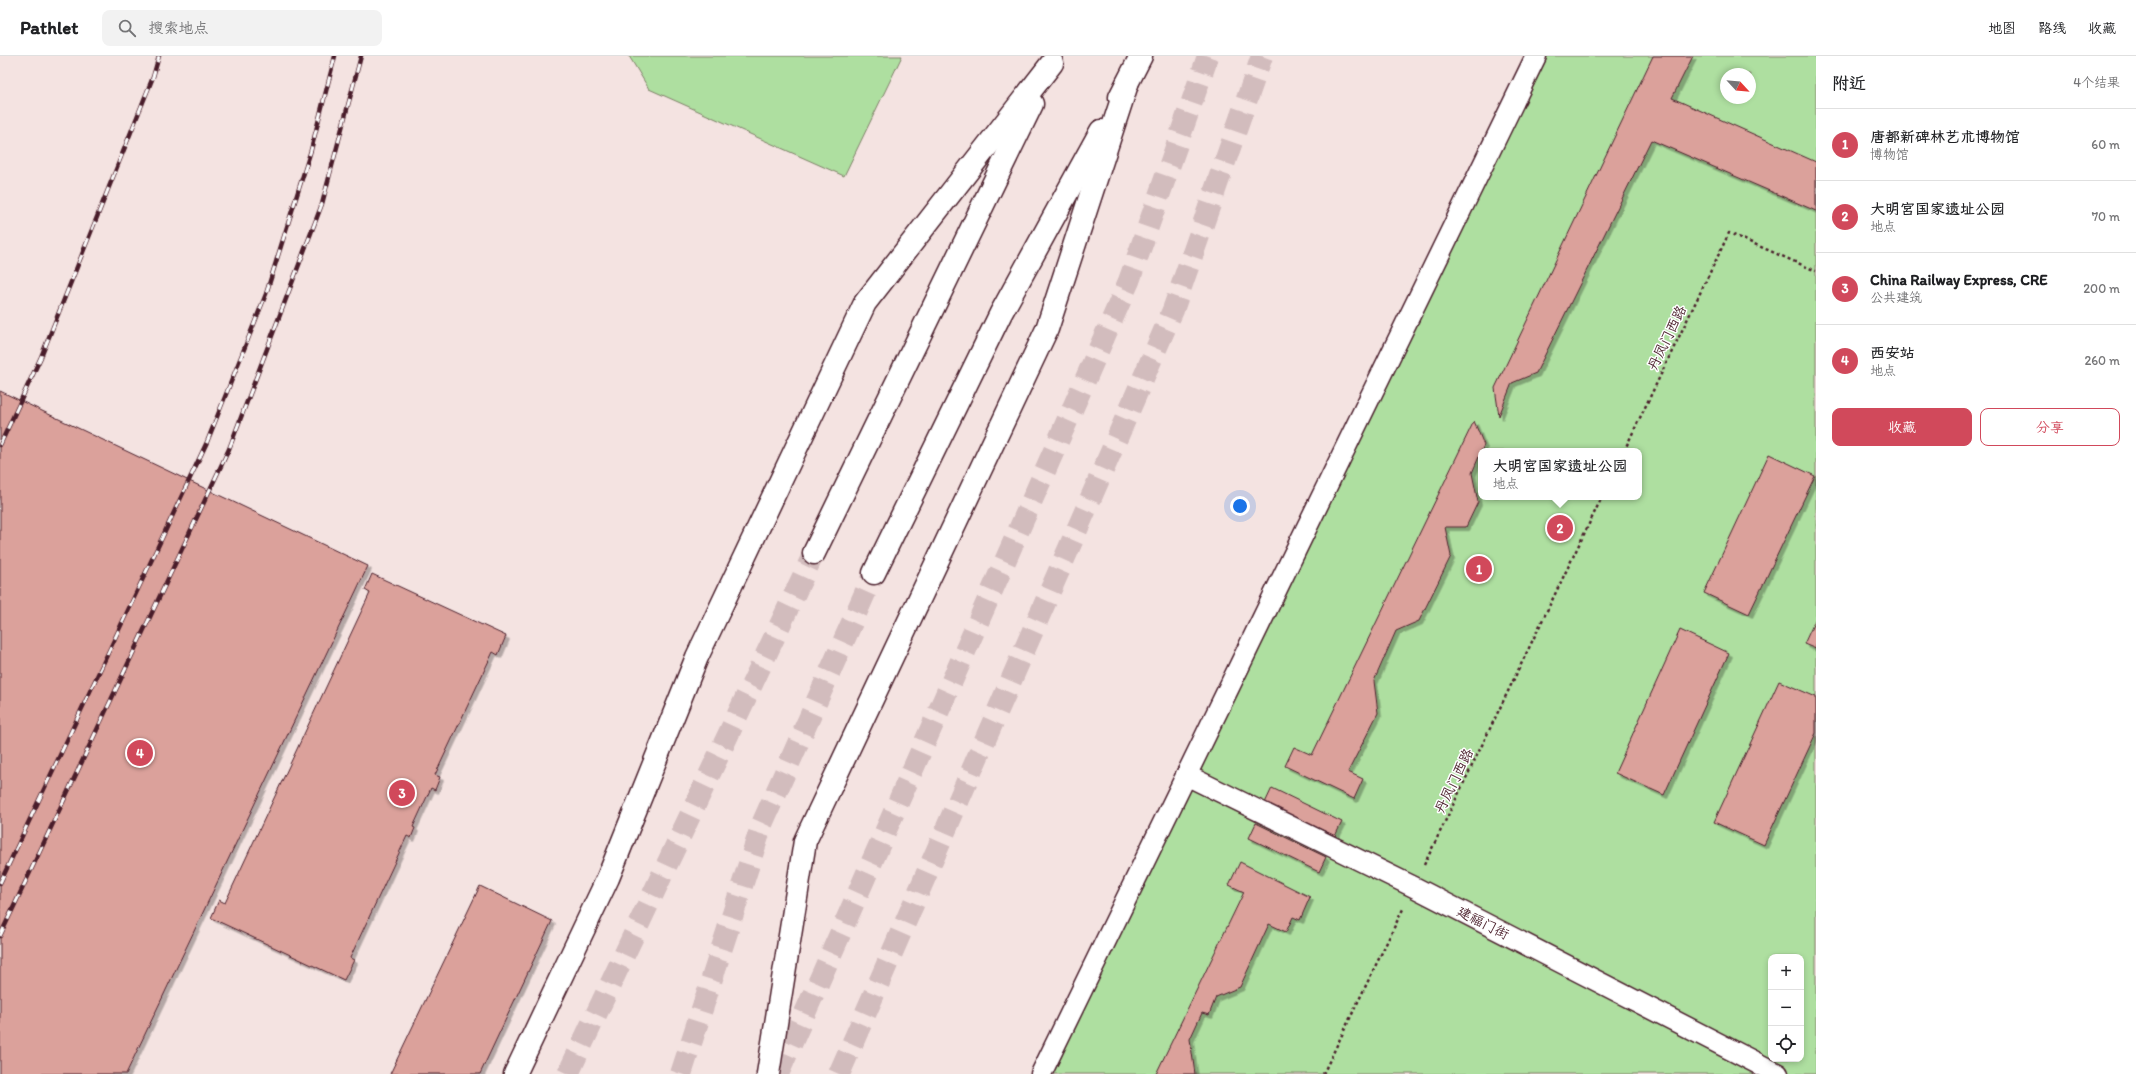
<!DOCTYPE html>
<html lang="zh">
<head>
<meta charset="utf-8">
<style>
	body { margin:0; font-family:Itim,"LXGW WenKai TC",sans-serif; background:#f2f2f2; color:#202124 }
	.controls { position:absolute; right:12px; bottom:12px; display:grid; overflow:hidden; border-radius:8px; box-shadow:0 2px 6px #0003 }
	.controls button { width:36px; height:36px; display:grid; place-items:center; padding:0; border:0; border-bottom:1px solid #e0e0e0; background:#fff; color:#202124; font:20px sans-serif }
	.compass { position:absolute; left:1720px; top:12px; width:36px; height:36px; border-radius:50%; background:#fff; box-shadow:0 2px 6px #0003; rotate:116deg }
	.you { position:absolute; left:1240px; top:450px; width:14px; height:14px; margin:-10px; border:3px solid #fff; border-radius:50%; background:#1a73e8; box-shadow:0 0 0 6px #1a73e833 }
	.badge { display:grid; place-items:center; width:26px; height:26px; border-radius:50%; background:#d1495b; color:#fff; font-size:13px; font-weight:700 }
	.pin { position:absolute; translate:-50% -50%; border:2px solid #fff; box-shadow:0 1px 4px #0006 }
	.popup { position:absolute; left:1478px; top:392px; width:164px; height:52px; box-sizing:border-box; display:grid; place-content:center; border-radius:8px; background:#fff; filter:drop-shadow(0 1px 3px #0005); font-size:13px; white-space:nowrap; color:#757577 }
	.popup b { font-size:15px; color:#202124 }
	.popup::after { content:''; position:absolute; left:50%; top:100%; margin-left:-8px; border:8px solid transparent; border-top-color:#fff }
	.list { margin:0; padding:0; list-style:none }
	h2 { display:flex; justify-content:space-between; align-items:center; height:52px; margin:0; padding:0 16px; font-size:17px }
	h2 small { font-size:13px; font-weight:400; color:#757577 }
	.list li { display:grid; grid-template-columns:26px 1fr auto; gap:12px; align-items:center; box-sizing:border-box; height:72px; padding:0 16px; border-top:1px solid #e0e0e0 }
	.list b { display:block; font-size:15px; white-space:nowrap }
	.list p { margin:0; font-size:13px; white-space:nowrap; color:#757577 }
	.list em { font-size:13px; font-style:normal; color:#757577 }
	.actions { display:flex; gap:8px; padding:12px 16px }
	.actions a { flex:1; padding:9px 0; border:1px solid #d1495b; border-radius:8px; text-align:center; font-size:14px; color:#d1495b }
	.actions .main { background:#d1495b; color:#fff }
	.icon { flex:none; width:22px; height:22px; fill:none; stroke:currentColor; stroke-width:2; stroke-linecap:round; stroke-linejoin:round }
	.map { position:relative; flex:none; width:1816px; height:1018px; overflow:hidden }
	header { display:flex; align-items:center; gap:24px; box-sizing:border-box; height:56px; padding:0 20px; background:#fff; border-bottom:1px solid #e0e0e0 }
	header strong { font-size:19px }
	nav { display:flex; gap:22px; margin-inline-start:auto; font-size:14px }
	.search { width:280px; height:36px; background:#f2f2f2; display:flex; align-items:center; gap:10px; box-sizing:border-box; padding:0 14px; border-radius:8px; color:#757577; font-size:15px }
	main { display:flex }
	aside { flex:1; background:#fff }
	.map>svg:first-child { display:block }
	.green { fill:#aedfa0; stroke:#7c7f66; fill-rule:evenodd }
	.building { fill:#dba19b; stroke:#4a1f2b; filter:url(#shadow) }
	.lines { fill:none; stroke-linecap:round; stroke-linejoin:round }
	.tertiary-tunnel { stroke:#d2bcbd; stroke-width:22; stroke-dasharray:22 11; stroke-linecap:butt }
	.secondary-tunnel { stroke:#d2bcbd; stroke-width:22; stroke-dasharray:22 11; stroke-linecap:butt }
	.pedestrian-casing { stroke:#4a1f2b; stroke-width:23 }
	.tertiary-casing { stroke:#4a1f2b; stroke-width:25 }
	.path { stroke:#4a1f2b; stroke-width:2.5; stroke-dasharray:3 3; stroke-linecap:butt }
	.pedestrian { stroke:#fff; stroke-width:20 }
	.tertiary { stroke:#fff; stroke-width:22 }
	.rail-casing { stroke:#4a1f2b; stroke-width:4.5 }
	.rail { stroke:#fff; stroke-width:3; stroke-dasharray:9; stroke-linecap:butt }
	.labels { text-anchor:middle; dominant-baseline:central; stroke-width:3; stroke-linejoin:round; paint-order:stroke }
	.street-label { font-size:14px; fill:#4a1f2b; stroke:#fff }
</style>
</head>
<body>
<header>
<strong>Pathlet</strong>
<div class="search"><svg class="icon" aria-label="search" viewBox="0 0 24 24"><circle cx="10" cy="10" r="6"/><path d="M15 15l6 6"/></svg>搜索地点</div>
<nav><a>地图</a><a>路线</a><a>收藏</a></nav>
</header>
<main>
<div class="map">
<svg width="1816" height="1018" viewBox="0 0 1816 1018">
	<defs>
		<filter id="shadow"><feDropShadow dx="3.5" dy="3.5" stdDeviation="0" flood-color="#0004"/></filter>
	</defs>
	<rect width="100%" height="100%" fill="#f4e3e1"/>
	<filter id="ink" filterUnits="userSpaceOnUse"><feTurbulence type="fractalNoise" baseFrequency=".025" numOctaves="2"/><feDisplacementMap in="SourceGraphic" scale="8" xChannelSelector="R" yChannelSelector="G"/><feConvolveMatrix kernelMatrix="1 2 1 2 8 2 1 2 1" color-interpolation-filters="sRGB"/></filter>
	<g filter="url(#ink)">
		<!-- green -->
		<g class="green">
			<polygon points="629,0 902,0 844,120 649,33"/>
			<path d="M1535,0H1816V1018H1037ZM1726,18H1750V42H1726ZM1481,395H1639V441H1481ZM1771,901H1801V1003H1771Z"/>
		</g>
		<!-- building -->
		<g class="building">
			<polygon points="1653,0 1693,0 1672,42 1816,106 1816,155 1651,84 1536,317 1512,327 1499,360 1495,332"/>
			<polygon points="0,335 368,510 126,1018 0,1018"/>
			<polygon points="1474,365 1484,389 1472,417 1478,446 1466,471 1445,471 1451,500 1419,565 1396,575 1374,625 1378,657 1348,716 1363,723 1354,743 1285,710 1294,691 1312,699"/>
			<polygon points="1769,398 1815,420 1749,558 1704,537"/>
			<polygon points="372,518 506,580 498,599 493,596 435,719 440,721 435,734 431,732 413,771 415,772 411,782 407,780 350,902 354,904 344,924 211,862 219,844 225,847 370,537 365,534"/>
			<polygon points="1816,562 1816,593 1804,588"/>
			<polygon points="1680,574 1729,597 1664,739 1615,717"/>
			<polygon points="1779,625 1816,641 1816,677 1764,789 1714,766"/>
			<polygon points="1272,732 1342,766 1335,780 1265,747"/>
			<polygon points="1256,767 1326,801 1319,816 1249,782"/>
			<polygon points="1240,806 1310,841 1300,864 1293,861 1286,876 1269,868 1240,931 1216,941 1209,959 1202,957 1190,983 1195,1018 1156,1018 1244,836 1229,829"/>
			<polygon points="480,830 552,865 480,1018 390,1018"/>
		</g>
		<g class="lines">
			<!-- tertiary-tunnel -->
			<g class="tertiary-tunnel">
				<polyline points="568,1018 814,497"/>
				<polyline points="681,1018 762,768 874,517"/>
			</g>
			<!-- secondary-tunnel -->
			<g class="secondary-tunnel">
				<polyline points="778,1018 1129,225 1208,0"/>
				<polyline points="839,1018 1173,254 1262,0"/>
			</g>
			<!-- pedestrian casing -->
			<g class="pedestrian-casing">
				<g id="pedestrian">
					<polyline points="1186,719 1414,831 1778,1018"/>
					<polyline points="1041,1018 1536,0"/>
				</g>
			</g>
			<!-- tertiary casing -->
			<g class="tertiary-casing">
				<g id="tertiary">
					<polyline points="1120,41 1141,0"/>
					<polyline points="814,497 1032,48"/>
					<polyline points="874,517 1001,257 1101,75"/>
					<polyline points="515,1018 608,822 697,601 865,247 1052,7"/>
					<polyline points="768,1018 805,785 1047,273 1127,28"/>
				</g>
			</g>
			<!-- path -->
			<g class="path">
				<polyline points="1624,395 1729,177 1816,215"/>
				<polyline points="1424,809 1602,441"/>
				<polyline points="1323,1018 1403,853"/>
			</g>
			<!-- pedestrian -->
			<use href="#pedestrian" class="pedestrian"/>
			<!-- tertiary -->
			<use href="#tertiary" class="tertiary"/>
			<!-- rail casing -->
			<g class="rail-casing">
				<g id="rail">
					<polyline points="0,389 41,301 153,21 159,0"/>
					<polyline points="0,827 207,386 266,238 311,94 335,0"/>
					<polyline points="0,880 229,393 322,148 361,0"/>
				</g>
			</g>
			<!-- rail -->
			<use href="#rail" class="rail"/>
		</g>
	</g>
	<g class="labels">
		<!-- street labels -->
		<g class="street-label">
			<text transform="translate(1667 282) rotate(-64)">丹凤门西路</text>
			<text transform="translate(1454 725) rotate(-64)">丹凤门西路</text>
			<text transform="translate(1483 867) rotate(27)">建福门街</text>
		</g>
	</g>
</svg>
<div class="controls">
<button>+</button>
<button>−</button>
<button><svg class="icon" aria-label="locate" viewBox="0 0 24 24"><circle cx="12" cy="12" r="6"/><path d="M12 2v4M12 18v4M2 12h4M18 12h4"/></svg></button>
</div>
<svg class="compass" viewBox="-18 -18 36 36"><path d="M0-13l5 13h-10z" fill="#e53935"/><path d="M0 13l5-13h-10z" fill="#757577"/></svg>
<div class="you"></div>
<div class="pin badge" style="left:1479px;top:513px">1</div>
<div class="pin badge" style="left:1560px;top:472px">2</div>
<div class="popup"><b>大明宫国家遗址公园</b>地点</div>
<div class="pin badge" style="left:402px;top:737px">3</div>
<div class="pin badge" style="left:140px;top:697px">4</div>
</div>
<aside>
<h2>附近<small>4个结果</small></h2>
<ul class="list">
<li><span class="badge">1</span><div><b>唐都新碑林艺术博物馆</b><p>博物馆</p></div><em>60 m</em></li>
<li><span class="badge">2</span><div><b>大明宫国家遗址公园</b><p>地点</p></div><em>70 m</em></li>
<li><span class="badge">3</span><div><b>China Railway Express, CRE</b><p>公共建筑</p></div><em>200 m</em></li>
<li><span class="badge">4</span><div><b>西安站</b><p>地点</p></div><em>260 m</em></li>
</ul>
<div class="actions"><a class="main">收藏</a><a>分享</a></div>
</aside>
</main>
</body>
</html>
